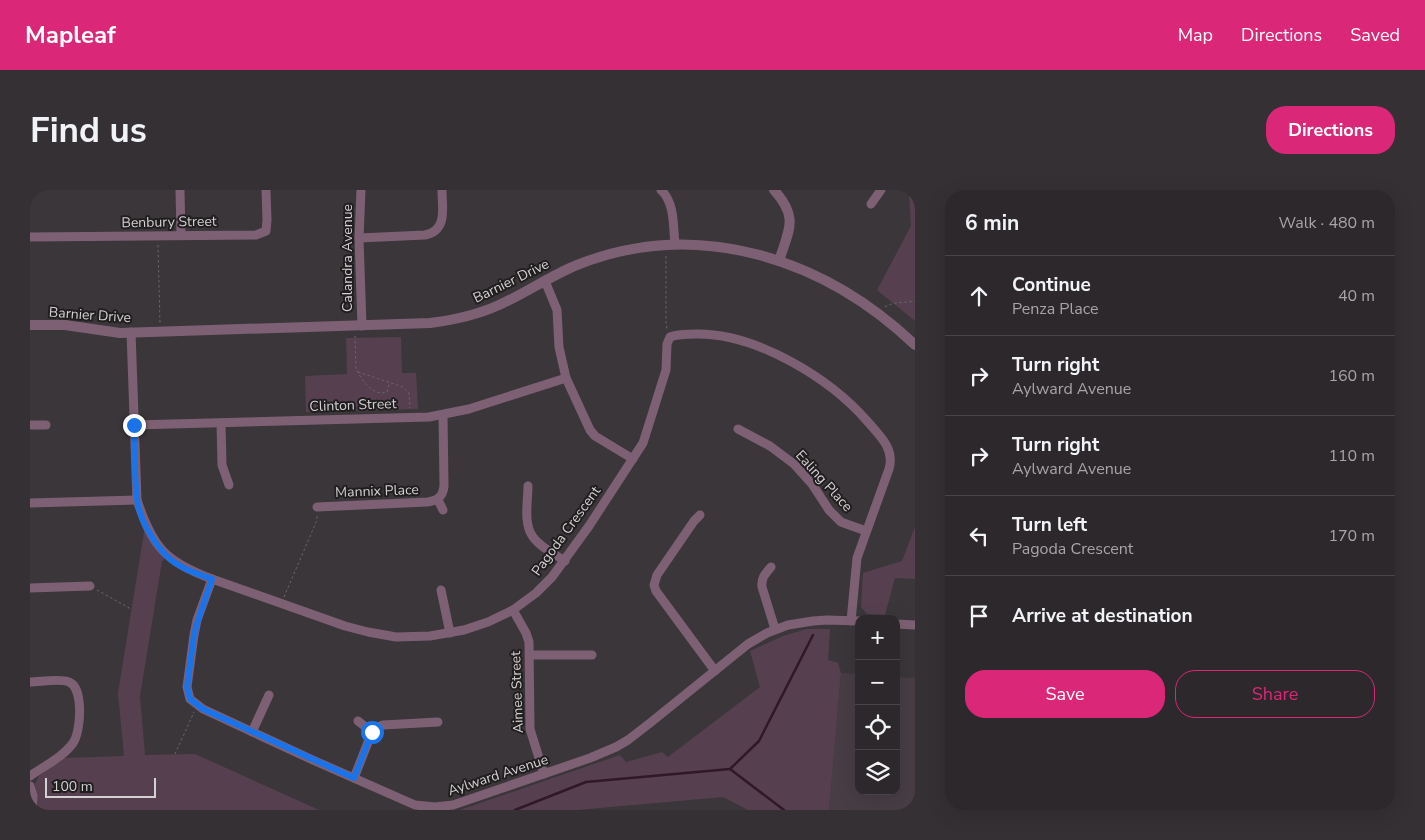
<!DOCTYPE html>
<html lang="en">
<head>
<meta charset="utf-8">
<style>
	body { margin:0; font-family:"Nunito Sans",sans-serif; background:#343034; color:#f1f3f6 }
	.controls { position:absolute; right:15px; bottom:15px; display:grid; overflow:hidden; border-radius:10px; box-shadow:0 5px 20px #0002 }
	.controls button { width:45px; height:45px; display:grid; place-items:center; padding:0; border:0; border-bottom:1px solid #484448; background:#2c282c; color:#f1f3f6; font:25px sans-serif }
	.scale { position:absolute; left:15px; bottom:12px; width:111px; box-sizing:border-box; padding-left:5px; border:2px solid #d4d1d3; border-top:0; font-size:14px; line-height:18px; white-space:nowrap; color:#d4d1d3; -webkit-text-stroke:4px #211e20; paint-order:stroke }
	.stop { position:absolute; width:15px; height:15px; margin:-11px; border:4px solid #1a73e8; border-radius:50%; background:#fff }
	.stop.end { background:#1a73e8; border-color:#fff; box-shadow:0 1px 5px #0008 }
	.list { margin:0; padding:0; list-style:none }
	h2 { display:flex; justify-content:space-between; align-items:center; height:65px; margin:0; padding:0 20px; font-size:21px }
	h2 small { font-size:16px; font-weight:400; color:#a6a6a9 }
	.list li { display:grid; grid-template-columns:32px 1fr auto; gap:15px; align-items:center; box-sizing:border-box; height:80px; padding:0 20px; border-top:1px solid #484448 }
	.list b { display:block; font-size:19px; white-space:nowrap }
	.list p { margin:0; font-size:16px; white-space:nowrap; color:#a6a6a9 }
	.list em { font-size:16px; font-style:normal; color:#a6a6a9 }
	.actions { display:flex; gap:10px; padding:15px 20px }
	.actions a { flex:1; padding:11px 0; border:1px solid #db2777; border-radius:20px; text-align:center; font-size:18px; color:#db2777 }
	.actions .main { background:#db2777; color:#fff }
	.icon { flex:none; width:28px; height:28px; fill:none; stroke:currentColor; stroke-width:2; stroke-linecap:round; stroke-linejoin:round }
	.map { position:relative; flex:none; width:885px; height:620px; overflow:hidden; border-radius:20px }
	header { display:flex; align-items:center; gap:30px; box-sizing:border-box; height:70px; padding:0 25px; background:#db2777; color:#fff }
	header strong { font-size:24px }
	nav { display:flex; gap:28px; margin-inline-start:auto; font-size:18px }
	.intro { display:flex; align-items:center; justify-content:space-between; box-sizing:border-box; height:120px; padding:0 30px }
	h1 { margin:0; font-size:35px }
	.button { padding:12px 22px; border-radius:20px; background:#db2777; color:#fff; font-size:18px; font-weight:700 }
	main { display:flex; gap:30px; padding:0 30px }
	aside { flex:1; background:#2c282c; border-radius:20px; box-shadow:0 5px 20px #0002 }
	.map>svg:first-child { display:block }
	.built { fill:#483d45 }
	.green { fill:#564050 }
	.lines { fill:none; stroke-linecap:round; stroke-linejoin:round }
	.stream { stroke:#30172a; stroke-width:2.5 }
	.path { stroke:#696568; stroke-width:1; stroke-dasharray:2.5 2.5; stroke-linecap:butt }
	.minor { stroke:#7e6075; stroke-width:9 }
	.tertiary { stroke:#7e6075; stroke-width:10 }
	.route { stroke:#1a73e8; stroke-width:6 }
	.labels { text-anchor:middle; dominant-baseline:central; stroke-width:4; stroke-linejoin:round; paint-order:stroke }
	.street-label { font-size:14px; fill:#d4d1d3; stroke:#211e20 }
</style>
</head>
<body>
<header>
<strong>Mapleaf</strong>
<nav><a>Map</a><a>Directions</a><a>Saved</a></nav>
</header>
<div class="intro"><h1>Find us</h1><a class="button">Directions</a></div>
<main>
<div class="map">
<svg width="885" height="620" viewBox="0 0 885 620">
	<rect width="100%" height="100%" fill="#3b363a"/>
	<!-- built -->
	<polygon class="built" points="811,483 829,484 829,601 866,601 866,487 885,488 885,620 799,620"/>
	<!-- green -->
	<g class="green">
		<polygon points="879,2 885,3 885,131 847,100 881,36"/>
		<polygon points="371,147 372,183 386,183 388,219 276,222 275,186 317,184 316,148"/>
		<polygon points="115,336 137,366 132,371 110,506 115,565 165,564 289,620 7,620 5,594 9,586 34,568 94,566 88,503"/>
		<polygon points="885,337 885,389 865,388 855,425 837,424 831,417 833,383 872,371"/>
		<polygon points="777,439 800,439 798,470 808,473 811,483 799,620 718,620 693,607 547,620 430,620 590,565 596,572 632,562 638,567 730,497 720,461 753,446"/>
	</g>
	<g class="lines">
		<!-- stream -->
		<g class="stream">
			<polyline points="700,579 754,620"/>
			<polyline points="485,620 556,592 700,579 729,551 783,445"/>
		</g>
		<!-- path -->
		<g class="path">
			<polyline points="128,55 130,133"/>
			<polyline points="636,66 636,133 637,139"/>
			<path d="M855,117C864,111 875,113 885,111"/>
			<path d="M325,146L326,178C331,190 343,207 357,202L360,192"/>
			<polyline points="328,182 373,197 379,203 380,218"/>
			<polyline points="67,400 101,419"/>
			<polyline points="254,407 287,330 287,325"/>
			<polyline points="145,564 164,522"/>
		</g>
		<!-- minor -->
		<g class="minor">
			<polyline points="150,0 151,45"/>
			<polyline points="331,0 329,48 332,136"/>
			<path d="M631,0C645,13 643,36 645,54"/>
			<polyline points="841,14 851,0"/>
			<polyline points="0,47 226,45 236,41 237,30 236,0"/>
			<path d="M329,48L395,45C418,40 412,18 412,0"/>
			<polyline points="515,91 527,120 529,157 536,188 560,240 565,246 603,269"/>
			<path d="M101,142L107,310C123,358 135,371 182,389L315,436L338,442L366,447L400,446L434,440L458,432L483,420L506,403L522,387L559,336L613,253L636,180L637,154L640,147C648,144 657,144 666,144C726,143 800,188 838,232C850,246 865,259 859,279L827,368L821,431"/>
			<polyline points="191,233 192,275 199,295"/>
			<polyline points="0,235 16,235"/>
			<polyline points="104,235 399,227 439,219 536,188"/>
			<polyline points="708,239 740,256 764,274 782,294 799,320 811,332 836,341"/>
			<path d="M498,296C498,311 493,334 503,347C510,357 524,364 535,371"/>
			<polyline points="408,310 413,320"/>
			<polyline points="0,313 107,310"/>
			<path d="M287,317L397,312C407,311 413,307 414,296L413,225"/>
			<polyline points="670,325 664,331 627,385 624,395 626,401 685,481"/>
			<path d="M741,377C735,384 731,388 732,397L745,439"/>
			<polyline points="182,389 167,430 164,445 157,497 160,509 173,519 285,571 385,615 405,617 423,615 560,568 586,557 598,550 620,533 718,454 737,443 758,435 783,431 797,430 829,431"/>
			<polyline points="0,398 60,396"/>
			<polyline points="411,400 420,443"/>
			<polyline points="483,420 496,443 499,452 500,539 514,584"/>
			<polyline points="866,434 885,435"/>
			<polyline points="500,465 562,465"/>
			<path d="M0,492C10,492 30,488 39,492C54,498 51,542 43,553C33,567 14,576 0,586"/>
			<polyline points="328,531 342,542"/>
			<polyline points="222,542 239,505"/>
			<polyline points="324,588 342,542 347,537 353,535 408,532"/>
			<polyline points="0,596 3,606 2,620"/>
		</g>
		<!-- tertiary -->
		<g class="tertiary">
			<path d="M744,0C769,28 759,39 749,71"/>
			<path d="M0,135H35L90,143L400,133C424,130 447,125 469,115C496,103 520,86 547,75C667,27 794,68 885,155"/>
		</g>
	</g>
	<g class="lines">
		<!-- route -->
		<path class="route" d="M104,235C105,259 104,284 107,309C109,329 125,356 140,369C152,379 168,384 182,389L168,430L164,445L157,497L160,509L173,519L324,588L342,542"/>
	</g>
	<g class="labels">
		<!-- street labels -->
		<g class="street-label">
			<text transform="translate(139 32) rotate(-1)">Benbury Street</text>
			<text transform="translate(317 68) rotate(-90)">Calandra Avenue</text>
			<text transform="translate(481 91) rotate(-26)">Barnier Drive</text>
			<text transform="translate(60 125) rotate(4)">Barnier Drive</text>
			<text transform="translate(323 215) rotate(-2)">Clinton Street</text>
			<text transform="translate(794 291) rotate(48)">Ealing Place</text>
			<text transform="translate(347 301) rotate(-2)">Mannix Place</text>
			<text transform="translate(536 341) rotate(-54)">Pagoda Crescent</text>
			<text transform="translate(487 502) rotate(-92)">Aimee Street</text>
			<text transform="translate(468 585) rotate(-18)">Aylward Avenue</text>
		</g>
	</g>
</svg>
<div class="controls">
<button>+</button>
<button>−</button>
<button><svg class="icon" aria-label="locate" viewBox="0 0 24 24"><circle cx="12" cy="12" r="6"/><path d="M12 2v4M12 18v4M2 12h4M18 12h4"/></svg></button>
<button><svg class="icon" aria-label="layers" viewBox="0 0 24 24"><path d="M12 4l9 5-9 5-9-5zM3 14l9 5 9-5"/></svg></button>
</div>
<div class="scale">100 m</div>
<div class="stop" style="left:342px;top:542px"></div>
<div class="stop end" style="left:104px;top:235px"></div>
</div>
<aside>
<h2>6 min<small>Walk · 480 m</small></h2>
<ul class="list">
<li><svg class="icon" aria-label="ahead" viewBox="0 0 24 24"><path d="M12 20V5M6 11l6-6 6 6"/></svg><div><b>Continue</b><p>Penza Place</p></div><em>40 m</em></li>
<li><svg class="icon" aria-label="right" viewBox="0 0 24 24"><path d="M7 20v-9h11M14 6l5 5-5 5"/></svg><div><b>Turn right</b><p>Aylward Avenue</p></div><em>160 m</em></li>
<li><svg class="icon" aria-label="right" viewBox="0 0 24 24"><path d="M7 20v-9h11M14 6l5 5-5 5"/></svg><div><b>Turn right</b><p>Aylward Avenue</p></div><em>110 m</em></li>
<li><svg class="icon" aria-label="left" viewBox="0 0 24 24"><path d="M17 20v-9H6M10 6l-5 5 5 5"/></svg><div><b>Turn left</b><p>Pagoda Crescent</p></div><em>170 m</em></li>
<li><svg class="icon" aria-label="arrive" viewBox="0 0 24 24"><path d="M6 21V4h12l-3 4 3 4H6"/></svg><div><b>Arrive at destination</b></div></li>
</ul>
<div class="actions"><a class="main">Save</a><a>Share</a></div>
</aside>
</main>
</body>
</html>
